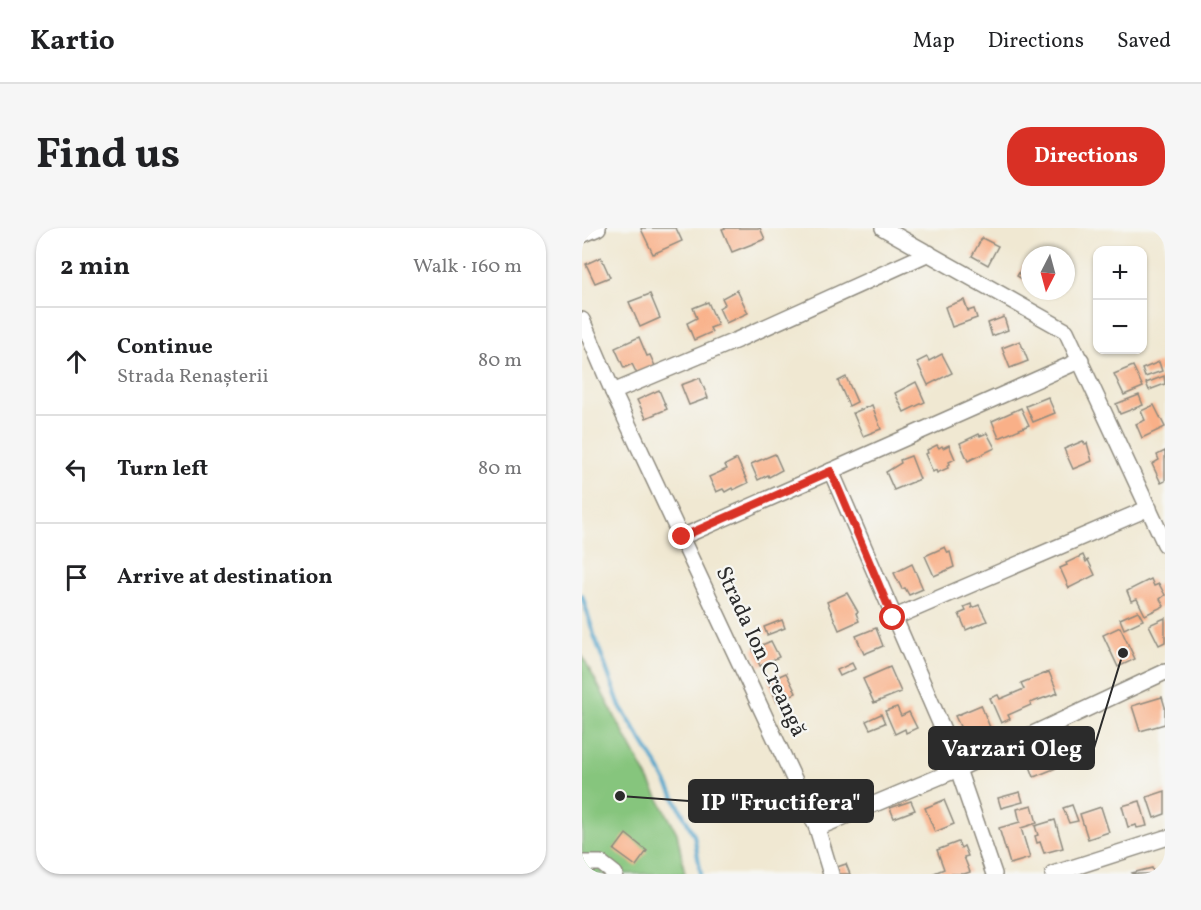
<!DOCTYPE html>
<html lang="en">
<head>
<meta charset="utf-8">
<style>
	body { margin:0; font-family:Vollkorn,serif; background:#f6f6f6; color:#202124 }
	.controls { position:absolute; right:18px; top:18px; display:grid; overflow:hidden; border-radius:12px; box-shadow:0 2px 4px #0004 }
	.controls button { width:54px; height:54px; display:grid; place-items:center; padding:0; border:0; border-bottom:2px solid #e0e0e0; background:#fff; color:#202124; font:30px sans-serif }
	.compass { position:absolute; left:439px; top:18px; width:54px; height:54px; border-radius:50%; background:#fff; box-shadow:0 2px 4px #0004; rotate:186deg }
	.stop { position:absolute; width:18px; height:18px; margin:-14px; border:4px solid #d93025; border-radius:50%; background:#fff }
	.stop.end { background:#d93025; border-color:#fff; box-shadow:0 2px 6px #0008 }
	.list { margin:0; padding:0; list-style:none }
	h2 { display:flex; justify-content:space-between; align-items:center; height:78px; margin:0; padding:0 24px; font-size:26px }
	h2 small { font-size:20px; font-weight:400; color:#757577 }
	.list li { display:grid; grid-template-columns:39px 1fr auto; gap:18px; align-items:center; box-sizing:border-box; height:108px; padding:0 24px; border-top:2px solid #e0e0e0 }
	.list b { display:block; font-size:22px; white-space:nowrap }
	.list p { margin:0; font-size:20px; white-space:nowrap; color:#757577 }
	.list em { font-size:20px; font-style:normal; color:#757577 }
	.icon { flex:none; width:33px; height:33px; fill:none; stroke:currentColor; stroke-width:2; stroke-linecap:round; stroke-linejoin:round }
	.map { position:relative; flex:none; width:583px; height:646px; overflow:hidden; border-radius:24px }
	header { display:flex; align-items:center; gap:36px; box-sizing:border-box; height:84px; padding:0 30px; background:#fff; border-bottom:2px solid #e0e0e0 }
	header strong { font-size:28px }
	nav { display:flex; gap:33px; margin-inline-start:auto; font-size:21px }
	.intro { display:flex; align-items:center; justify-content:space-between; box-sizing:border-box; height:144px; padding:0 36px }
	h1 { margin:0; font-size:42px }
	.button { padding:15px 27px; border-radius:24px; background:#d93025; color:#fff; font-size:21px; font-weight:700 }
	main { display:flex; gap:36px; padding:0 36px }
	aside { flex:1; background:#fff; border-radius:24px; box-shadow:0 2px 4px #0004 }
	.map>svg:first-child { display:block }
	.green { fill:#86c57d; stroke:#587854; stroke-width:1.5 }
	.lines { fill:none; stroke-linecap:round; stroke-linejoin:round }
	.stream { stroke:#4ea3ca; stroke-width:4 }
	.building { fill:#f9b088 }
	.minor-casing { stroke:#8e8a7e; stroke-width:18 }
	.minor { stroke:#fff; stroke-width:15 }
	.route { stroke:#d93025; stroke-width:8 }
	.labels { text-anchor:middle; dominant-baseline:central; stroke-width:4.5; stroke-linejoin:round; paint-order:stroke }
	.street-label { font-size:22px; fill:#2b2b2b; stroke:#f6f6f2 }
	.leader { fill:none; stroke:#2b2b2b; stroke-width:2 }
	.callout-dot { fill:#2b2b2b; stroke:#f6f6f2; stroke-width:2 }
	.callout { fill:#2b2b2b; stroke:#2b2b2b; stroke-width:2 }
	.callout-label { font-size:24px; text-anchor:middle; font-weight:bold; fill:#fff }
</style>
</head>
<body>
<header>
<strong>Kartio</strong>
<nav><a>Map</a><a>Directions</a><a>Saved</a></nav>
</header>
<div class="intro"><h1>Find us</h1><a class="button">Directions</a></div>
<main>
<aside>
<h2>2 min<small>Walk · 160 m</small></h2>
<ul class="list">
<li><svg class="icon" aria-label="ahead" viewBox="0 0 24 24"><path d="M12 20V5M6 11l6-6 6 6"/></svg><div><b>Continue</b><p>Strada Renașterii</p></div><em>80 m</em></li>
<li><svg class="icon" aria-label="left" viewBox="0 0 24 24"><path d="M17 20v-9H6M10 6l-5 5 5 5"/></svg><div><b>Turn left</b></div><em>80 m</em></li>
<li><svg class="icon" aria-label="arrive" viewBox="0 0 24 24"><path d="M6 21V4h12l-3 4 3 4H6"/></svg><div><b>Arrive at destination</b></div></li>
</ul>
</aside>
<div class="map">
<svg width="583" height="646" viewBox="0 0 583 646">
	<rect width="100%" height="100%" fill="#f6f6f2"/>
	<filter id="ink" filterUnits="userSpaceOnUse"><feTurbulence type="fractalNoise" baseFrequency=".0167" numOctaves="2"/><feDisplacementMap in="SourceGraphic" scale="12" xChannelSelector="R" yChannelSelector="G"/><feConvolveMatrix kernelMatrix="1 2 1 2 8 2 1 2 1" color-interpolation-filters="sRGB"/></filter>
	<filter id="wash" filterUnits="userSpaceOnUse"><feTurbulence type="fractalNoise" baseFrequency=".008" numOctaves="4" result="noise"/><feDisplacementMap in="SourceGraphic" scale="24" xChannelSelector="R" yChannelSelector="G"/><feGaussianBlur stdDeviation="1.35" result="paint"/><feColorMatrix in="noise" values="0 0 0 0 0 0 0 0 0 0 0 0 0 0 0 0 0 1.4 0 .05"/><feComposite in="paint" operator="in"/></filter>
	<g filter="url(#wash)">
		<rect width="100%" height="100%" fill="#f0e8d2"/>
		<!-- green -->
		<polygon class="green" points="0,427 95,605 103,646 0,646"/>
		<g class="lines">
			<!-- stream -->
			<polyline class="stream" points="0,367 12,407 38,478 75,537 112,607 119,646"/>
		</g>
		<g id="blocks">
			<!-- building -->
			<g class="building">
				<polygon points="60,0 94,0 100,13 71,26 59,1"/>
				<polygon points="143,0 178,0 183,11 150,24 140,1"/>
				<polygon points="400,10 416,18 406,37 390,28"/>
				<polygon points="19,29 28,49 13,55 4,36"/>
				<polygon points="445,31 448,33 448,56 435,48"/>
				<polygon points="155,62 166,85 144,95 137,80 143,76 140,70"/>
				<polygon points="68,66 78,90 58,99 47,74"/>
				<polygon points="382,72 386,83 392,81 395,90 370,99 363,79"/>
				<polygon points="126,74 136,97 128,100 130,104 112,112 105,95 115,90 111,80"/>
				<polygon points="422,89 426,102 410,108 406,95"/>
				<polygon points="57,109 65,128 68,127 73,138 55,146 50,136 42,140 33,120"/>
				<polygon points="438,113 446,133 428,140 420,120"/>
				<polygon points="360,126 370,145 346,157 335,134 345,129 347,133"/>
				<polygon points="577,134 580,143 563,149 560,141"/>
				<polygon points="551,138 561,159 542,167 532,146"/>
				<polygon points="582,148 583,156 567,162 564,155"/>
				<polygon points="264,149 275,174 267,178 256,153"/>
				<polygon points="118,150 126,170 107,177 99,157"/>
				<polygon points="334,154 343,174 322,184 313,165"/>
				<polygon points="77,162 85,181 64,190 55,172"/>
				<polygon points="557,167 561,177 538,186 534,176"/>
				<polygon points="466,169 473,185 451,194 444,178"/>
				<polygon points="290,177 299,201 281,208 271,185"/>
				<polygon points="572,177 583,199 560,210 554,196 563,192 559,183"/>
				<polygon points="439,180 447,197 417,210 410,193"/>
				<polygon points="405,205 413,220 386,233 378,215 397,206 398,208"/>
				<polygon points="501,213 503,216 505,215 510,233 491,241 482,221"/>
				<polygon points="355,217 357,220 360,218 361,220 367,217 373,231 367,234 368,236 365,238 366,240 355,245 354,242 351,244 343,226 346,225 345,222"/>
				<polygon points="583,223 583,253 579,255 570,236 577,232 575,227"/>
				<polygon points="193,226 200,242 187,249 186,247 176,252 169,236"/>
				<polygon points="329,228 338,251 312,262 304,244 319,235 318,232"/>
				<polygon points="155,231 166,255 151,262 150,260 143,264 141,261 134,264 127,249 145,241 143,237"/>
				<polygon points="363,319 366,325 368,324 372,339 352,348 343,328"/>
				<polygon points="501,327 504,334 506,332 513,347 487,360 478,340 485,337 484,335"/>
				<polygon points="330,336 341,361 327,367 323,360 320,361 312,345"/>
				<polygon points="569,351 572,358 577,356 583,367 578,371 582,378 563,387 555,371 549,373 545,363"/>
				<polygon points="265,365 276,384 274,385 277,393 257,402 245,374"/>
				<polygon points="389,376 390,380 397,377 405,393 384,402 377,386 384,383 382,379"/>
				<polygon points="556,383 561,392 542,401 538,391"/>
				<polygon points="583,390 583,414 577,417 567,397"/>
				<polygon points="200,392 203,400 185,407 182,399"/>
				<polygon points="538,399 553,431 536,439 521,407"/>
				<polygon points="294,400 301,418 282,426 274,408"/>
				<polygon points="189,413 197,429 178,438 171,421"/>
				<polygon points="270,435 273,441 258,448 255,442"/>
				<polygon points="308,439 319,464 292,475 281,451"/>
				<polygon points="467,444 476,465 448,475 449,477 426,487 428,491 419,495 408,470 416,467 418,471 442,461 439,455"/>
				<polygon points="204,445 214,465 195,474 186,453"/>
				<polygon points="580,469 583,479 583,496 558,503 550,478"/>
				<polygon points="399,477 411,507 391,516 388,510 384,511 373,488"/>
				<polygon points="315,479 319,488 327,484 335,500 324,505 323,501 313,506 303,483"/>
				<polygon points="299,486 303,495 288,501 284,493"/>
				<polygon points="467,522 474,540 452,549 445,530"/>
				<polygon points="583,563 583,586 572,590 565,569"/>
				<polygon points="438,564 441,574 419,580 416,570"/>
				<polygon points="362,572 372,596 353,604 343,580"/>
				<polygon points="329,573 333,582 312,590 308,580"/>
				<polygon points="558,573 565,598 555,600 554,597 546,599 540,578"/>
				<polygon points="450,577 455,595 439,600 448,630 428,636 417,600 438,594 435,581"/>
				<polygon points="490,577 496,593 487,595 481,580"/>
				<polygon points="519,579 527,604 506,611 498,586"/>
				<polygon points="473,592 481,620 462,625 458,614 455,615 453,608 456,607 453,598"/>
				<polygon points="44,606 65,623 54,638 32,622"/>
				<polygon points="376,614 379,620 382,618 386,628 382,629 388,644 382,646 350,646 362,641 355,622"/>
				<polygon points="264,636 268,646 258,646 255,639"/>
				<polygon points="570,640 572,646 551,646 550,645"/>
			</g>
		</g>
	</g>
	<g filter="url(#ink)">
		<use href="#blocks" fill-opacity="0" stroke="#8e8a7e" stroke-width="1.5"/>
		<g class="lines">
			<!-- minor casing -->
			<g class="minor-casing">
				<g id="minor">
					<polyline points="301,0 484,103 583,316"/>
					<polyline points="0,7 16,0"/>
					<polyline points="0,92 31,164 235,600 249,646"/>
					<polyline points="31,164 155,112 347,25"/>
					<polyline points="249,243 368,518 412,646"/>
					<polyline points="100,309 499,132"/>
					<polyline points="311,390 567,280"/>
					<polyline points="235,600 376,541 583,444"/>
					<polyline points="0,635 19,635 33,646"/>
					<polyline points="471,646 583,610"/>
				</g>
			</g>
			<!-- minor -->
			<use href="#minor" class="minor"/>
		</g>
	</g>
	<g class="lines" filter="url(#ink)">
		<!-- route -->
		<polyline class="route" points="100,309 249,243 311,390"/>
	</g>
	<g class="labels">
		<!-- street labels -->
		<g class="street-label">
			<text transform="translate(178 424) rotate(65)">Strada Ion Creangă</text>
		</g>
	</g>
	<!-- callouts -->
	<path class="leader" d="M541 425L512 520M38 568L107 573"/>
	<g class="callout-dot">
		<circle cx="541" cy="425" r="6"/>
		<circle cx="38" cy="568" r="6"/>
	</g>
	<g class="callout">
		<rect x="347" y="499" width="165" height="42" rx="6"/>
		<rect x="107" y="552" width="184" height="42" rx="6"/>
	</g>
	<g class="callout-label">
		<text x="430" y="528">Varzari Oleg</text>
		<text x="199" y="582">IP "Fructifera"</text>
	</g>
</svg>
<div class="controls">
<button>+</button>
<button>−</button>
</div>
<svg class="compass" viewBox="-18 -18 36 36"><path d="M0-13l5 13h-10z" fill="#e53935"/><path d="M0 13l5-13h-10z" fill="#757577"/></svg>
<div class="stop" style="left:311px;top:390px"></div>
<div class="stop end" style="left:100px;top:309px"></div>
</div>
</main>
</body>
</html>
